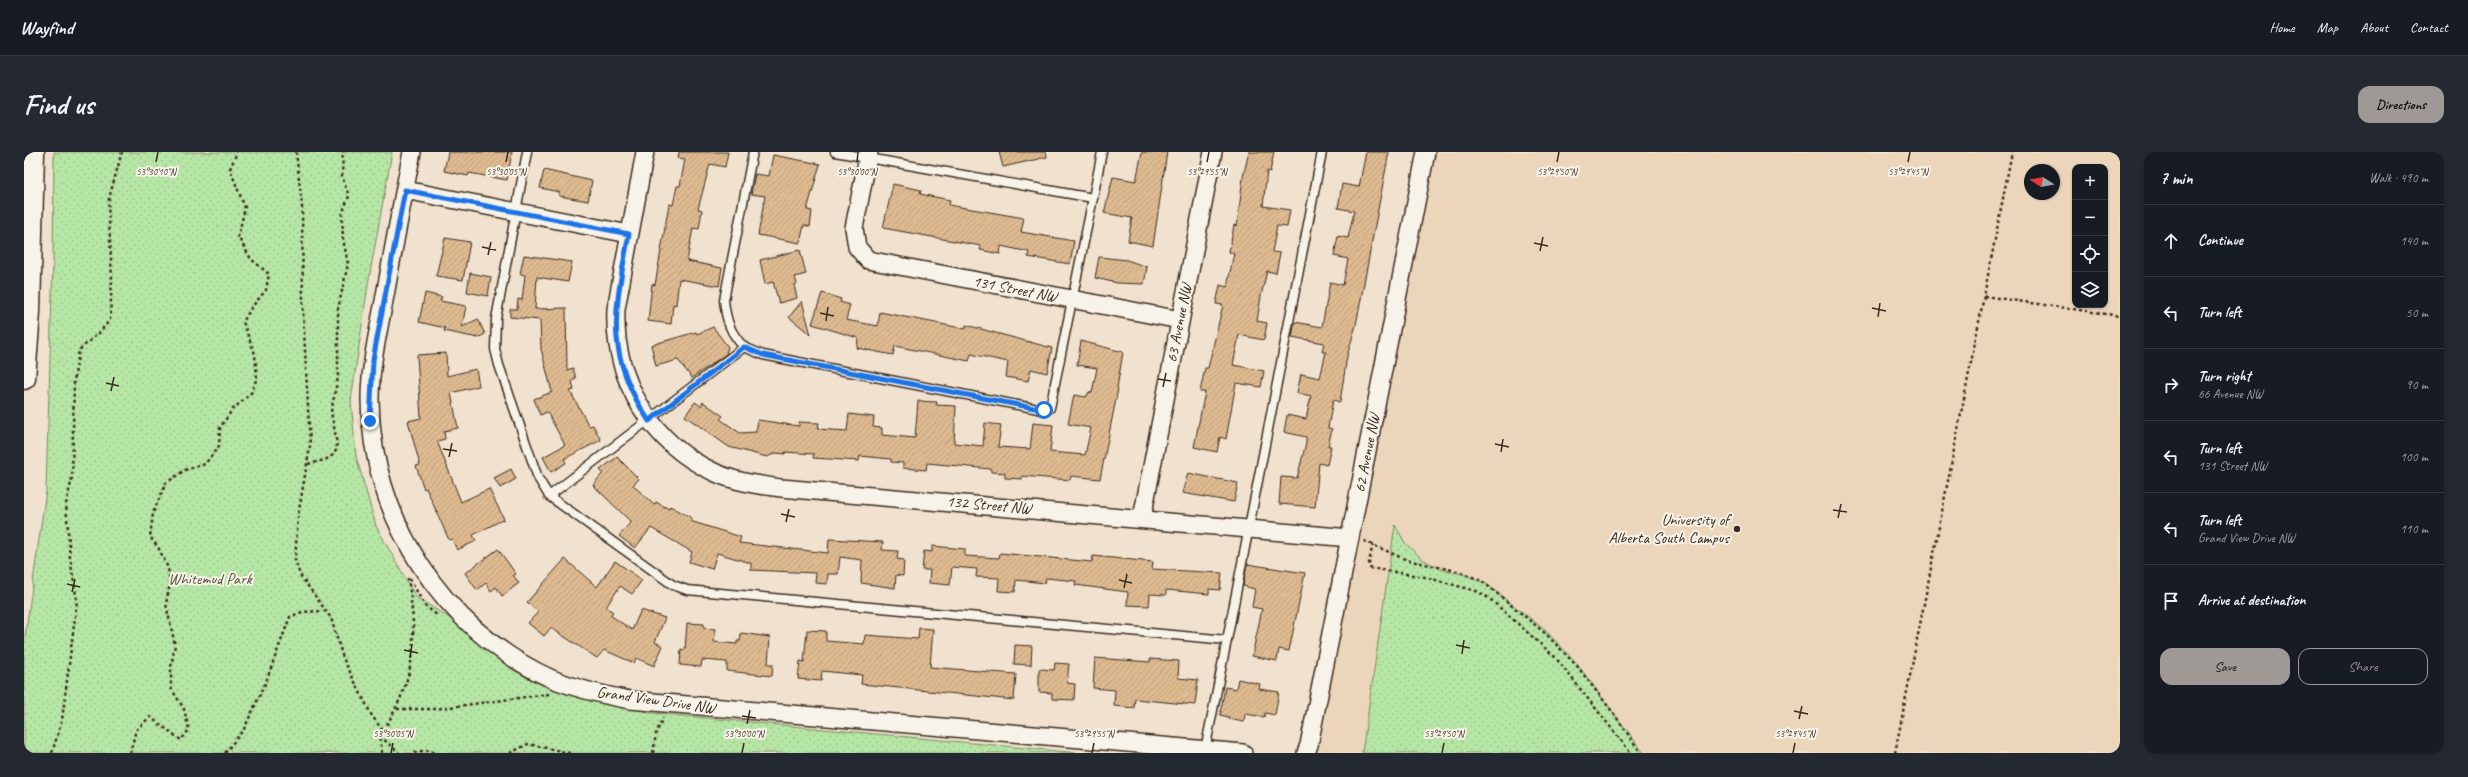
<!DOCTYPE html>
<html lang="en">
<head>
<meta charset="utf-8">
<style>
	body { margin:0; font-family:Caveat,sans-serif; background:#242831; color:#f1f3f6 }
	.controls { position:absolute; right:12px; top:12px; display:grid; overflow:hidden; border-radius:8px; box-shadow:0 1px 3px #0004 }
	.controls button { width:36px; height:36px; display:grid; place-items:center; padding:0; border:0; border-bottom:1px solid #363941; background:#171b24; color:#f1f3f6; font:20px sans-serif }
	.compass { position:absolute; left:2000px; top:12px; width:36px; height:36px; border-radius:50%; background:#171b24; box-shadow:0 1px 3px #0004; rotate:281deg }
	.stop { position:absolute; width:12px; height:12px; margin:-9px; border:3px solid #1a73e8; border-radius:50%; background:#fff }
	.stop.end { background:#1a73e8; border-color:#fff; box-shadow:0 1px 4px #0008 }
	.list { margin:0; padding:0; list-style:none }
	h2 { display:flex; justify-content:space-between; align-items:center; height:52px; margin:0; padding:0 16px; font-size:17px }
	h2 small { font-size:13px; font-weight:400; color:#9ea1a6 }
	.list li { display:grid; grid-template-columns:26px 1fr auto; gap:12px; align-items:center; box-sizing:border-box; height:72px; padding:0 16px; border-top:1px solid #363941 }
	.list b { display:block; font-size:15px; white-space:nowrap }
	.list p { margin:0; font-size:13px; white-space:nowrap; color:#9ea1a6 }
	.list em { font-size:13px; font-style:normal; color:#9ea1a6 }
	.actions { display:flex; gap:8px; padding:12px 16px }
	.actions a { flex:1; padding:9px 0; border:1px solid #9f9995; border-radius:12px; text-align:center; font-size:14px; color:#9f9995 }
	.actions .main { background:#9f9995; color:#111 }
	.icon { flex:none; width:22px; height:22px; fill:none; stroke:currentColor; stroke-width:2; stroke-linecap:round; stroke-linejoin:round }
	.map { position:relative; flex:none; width:2096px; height:601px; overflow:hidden; border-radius:12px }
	header { display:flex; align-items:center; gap:24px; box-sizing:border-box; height:56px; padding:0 20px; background:#171b24; border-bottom:1px solid #363941 }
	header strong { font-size:19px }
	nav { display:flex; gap:22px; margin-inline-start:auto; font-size:14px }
	.intro { display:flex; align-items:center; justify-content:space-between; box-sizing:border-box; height:96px; padding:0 24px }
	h1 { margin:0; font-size:28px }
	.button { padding:10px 18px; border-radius:12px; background:#9f9995; color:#111; font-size:14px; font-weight:700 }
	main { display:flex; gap:24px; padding:0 24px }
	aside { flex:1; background:#171b24; border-radius:12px; box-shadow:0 1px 3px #0004 }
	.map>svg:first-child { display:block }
	.built { fill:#ebd6bb; fill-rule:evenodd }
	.park { fill:url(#park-dots); stroke:#788862 }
	.building { fill:url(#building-hatch); stroke:#3b2a1e }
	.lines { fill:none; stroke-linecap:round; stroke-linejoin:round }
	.service-casing { stroke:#3b2a1e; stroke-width:11 }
	.minor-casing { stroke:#3b2a1e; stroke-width:20 }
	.secondary-casing { stroke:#3b2a1e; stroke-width:25 }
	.path { stroke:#3b2a1e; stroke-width:2.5; stroke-dasharray:3 3; stroke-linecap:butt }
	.service { stroke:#f7f3e8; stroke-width:8 }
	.minor { stroke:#f7f3e8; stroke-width:17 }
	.secondary { stroke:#f7f3e8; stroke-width:22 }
	.route { stroke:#1a73e8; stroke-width:5 }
	.ticks { fill:none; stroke:#3b2a1e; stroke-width:1.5 }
	.poi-dot { fill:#3b2a1e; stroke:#f7f3e8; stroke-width:1.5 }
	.labels { text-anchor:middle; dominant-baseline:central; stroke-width:4; stroke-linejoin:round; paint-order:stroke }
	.street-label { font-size:16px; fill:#3b2a1e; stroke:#f7f3e8 }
	.poi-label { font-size:16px; fill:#3b2a1e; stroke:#f7f3e8; text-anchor:end }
	.park-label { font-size:16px; fill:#545039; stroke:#f7f3e8 }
	.ticks-label { font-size:10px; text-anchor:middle; fill:#3b2a1e; stroke:#f7f3e8; stroke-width:4; stroke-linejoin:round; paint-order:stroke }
</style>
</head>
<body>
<header>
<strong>Wayfind</strong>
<nav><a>Home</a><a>Map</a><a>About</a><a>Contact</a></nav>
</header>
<div class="intro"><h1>Find us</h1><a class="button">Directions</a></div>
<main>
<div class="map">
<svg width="2096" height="601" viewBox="0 0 2096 601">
	<defs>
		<pattern id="park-dots" width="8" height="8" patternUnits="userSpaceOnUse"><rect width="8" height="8" fill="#b6e6a5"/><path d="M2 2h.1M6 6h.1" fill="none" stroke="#9dc58e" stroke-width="1.8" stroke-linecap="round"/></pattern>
		<pattern id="building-hatch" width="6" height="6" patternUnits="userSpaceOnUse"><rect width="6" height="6" fill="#deba90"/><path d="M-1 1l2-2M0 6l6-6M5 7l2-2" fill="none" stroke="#bfa07c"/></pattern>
	</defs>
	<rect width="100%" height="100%" fill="#f0e2ce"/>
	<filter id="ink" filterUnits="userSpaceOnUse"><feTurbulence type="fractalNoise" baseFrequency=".025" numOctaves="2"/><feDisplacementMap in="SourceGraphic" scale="8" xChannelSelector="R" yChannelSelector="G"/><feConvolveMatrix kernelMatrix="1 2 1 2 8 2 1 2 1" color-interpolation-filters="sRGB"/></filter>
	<g filter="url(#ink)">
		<!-- built -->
		<path class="built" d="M1403,0H2096V601H1286ZM2051,15H2081V153H2051ZM2006,18H2030V42H2006Z"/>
		<!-- park -->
		<g class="park">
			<polygon points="30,0 368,0 344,132 327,249 332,304 352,374 392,445 548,543 629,561 1055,601 0,601 0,491 22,339 29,109"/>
			<polygon points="1371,373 1381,391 1398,407 1417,417 1441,423 1461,431 1521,478 1550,508 1620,601 1338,601"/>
		</g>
		<!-- building -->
		<g class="building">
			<polygon points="424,0 488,0 483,28 445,21 444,24 420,19"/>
			<polygon points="655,0 704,0 701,15 686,12 674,57 678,58 675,77 669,76 663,109 698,116 695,134 655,127 652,153 649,152 647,172 624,169 628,132 631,133 645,52 649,53 653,34 656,34 661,7 654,6"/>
			<polygon points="975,0 1022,0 1023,5 979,15"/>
			<polygon points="1118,0 1143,0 1129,94 1104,89 1108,66 1080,61 1089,25 1112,29"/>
			<polygon points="1225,0 1250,0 1246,20 1243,19 1239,54 1266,58 1263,75 1253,74 1248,100 1256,101 1252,121 1243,119 1237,144 1233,169 1243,171 1240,188 1215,183 1209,213 1240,219 1237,235 1212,231 1202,287 1196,285 1193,300 1170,295 1181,240 1176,240 1181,216 1184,216 1199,153 1192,152 1196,133 1203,135 1210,101 1205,100 1210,73 1213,74 1219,25"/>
			<polygon points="1342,0 1365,0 1332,173 1323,204 1316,250 1309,248 1304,276 1308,277 1304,294 1307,294 1303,313 1295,311 1291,355 1255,352 1257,325 1273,326 1282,291 1282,285 1260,280 1263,263 1282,267 1287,244 1273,241 1277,222 1296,226 1302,200 1298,200 1300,191 1268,185 1271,170 1298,175 1306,130 1319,133 1324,107 1310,104 1314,84 1324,86 1330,59 1314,56 1318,32 1335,35"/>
			<polygon points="749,3 796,12 783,58 788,59 786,75 780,73 776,91 734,83 741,44 727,42 731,22 745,24"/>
			<polygon points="520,18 568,29 564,49 535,44 535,40 516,36"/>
			<polygon points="869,32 897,38 896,42 926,48 925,53 1000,66 997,80 1050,89 1046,112 1004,105 1005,100 977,94 976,102 956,98 957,94 859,76"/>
			<polygon points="421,86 446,90 439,128 412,124"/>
			<polygon points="776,98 782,122 771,125 773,132 770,133 773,146 755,151 749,130 741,132 736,108"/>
			<polygon points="500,103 548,110 544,130 513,125 511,157 542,156 543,218 549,216 552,227 548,229 550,238 546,239 565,274 569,273 577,288 540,307 542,311 527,320 519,305 541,293 523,260 516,263 510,247 528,240 517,197 516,168 486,165 486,157 493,157 494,147 498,148 501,123 496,122"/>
			<polygon points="1075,105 1103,108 1123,115 1120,132 1093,131 1071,126"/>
			<polygon points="446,121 467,125 464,144 443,140"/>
			<polygon points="401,141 418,145 416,149 442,154 438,175 454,167 461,182 454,186 420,179 421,176 395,170"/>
			<polygon points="798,141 817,147 816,150 826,153 822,168 854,174 856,160 942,177 942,173 1028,196 1023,221 1007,217 1004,229 982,225 984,210 947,202 945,209 871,194 869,203 833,196 834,186 788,172"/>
			<polygon points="778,149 787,183 765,165"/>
			<polygon points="689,175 704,195 702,202 668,226 654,208 632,214 627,193 672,180 673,182"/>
			<polygon points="1057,189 1099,200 1093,236 1094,237 1076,327 1047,324 1046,328 998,324 998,327 981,326 981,321 967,320 967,317 903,311 902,318 879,316 879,311 867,310 867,307 836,304 835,309 789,306 790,302 761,300 761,302 752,301 743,305 705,295 661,264 671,250 677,254 679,250 699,264 696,267 716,281 732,280 734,268 775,274 775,270 795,271 794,277 823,279 825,262 850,265 849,275 858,276 858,283 891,286 894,249 913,250 912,253 932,254 930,291 959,294 961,271 977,273 974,295 1006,297 1009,271 1029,273 1026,300 1061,303 1067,276 1044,272 1050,243 1062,245 1065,240 1068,241 1073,216 1053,213"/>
			<polygon points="422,201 423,224 452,217 455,234 427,241 434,276 420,279 421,287 413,289 437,350 465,337 480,367 449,383 452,389 433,398 428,387 425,388 402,336 400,337 392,314 396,313 384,269 397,266 393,203"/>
			<polygon points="593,305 615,327 609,333 630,353 632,350 645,357 646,354 668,366 666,369 717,385 715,391 804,401 805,387 859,390 858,398 874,399 873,407 880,408 879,424 872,423 871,436 837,431 838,408 816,405 814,422 804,422 803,432 791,431 792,421 727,418 727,411 693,401 688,417 665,410 668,400 627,376 611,396 595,384 607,370 569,333 579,321 576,318"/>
			<polygon points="487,317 492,327 476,336 470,326"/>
			<polygon points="1164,321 1214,331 1210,350 1158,341"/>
			<polygon points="908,394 941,397 941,404 975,406 976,401 1068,410 1069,404 1129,410 1128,417 1198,421 1196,438 1185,437 1185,442 1142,438 1142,443 1126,442 1125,454 1103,453 1104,440 1051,433 1052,429 1022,426 1021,431 992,428 991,440 974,439 975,426 952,425 953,417 928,415 926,433 905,431 906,418 898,418 900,399 908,400"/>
			<polygon points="474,397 492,422 489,423 495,431 478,444 472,435 467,439 462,431 453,438 441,421"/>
			<polygon points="541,407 573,435 591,409 618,428 608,442 596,434 582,455 589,460 586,463 608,478 617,458 641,466 631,490 639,494 630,514 612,506 610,511 580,498 573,506 527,476 520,484 504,471 514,460 503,450"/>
			<polygon points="1223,412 1281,421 1265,499 1255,497 1253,509 1228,504 1238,457 1228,455 1231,437 1219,434"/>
			<polygon points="663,471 680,472 680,476 691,477 690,490 713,492 713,489 716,489 717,481 746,485 744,512 749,512 748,524 703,519 703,510 678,508 677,515 656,513 657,497 661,498"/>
			<polygon points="895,476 909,477 906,515 992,522 990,548 837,532 838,523 798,519 797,529 774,527 776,509 780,510 783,478 802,479 802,489 840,492 841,483 894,487"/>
			<polygon points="991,493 1008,494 1007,513 990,512"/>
			<polygon points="1071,506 1126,510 1126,507 1155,509 1154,526 1174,528 1171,553 1111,547 1110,556 1090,554 1091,538 1069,536"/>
			<polygon points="1031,511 1045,512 1043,531 1051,532 1050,548 1028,547 1028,541 1015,540 1015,517 1030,518"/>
			<polygon points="1214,527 1236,532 1235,537 1255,540 1251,563 1241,561 1240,565 1221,562 1220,570 1204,567 1205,565 1196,563 1201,535 1212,537"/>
		</g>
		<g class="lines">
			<!-- service casing -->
			<g class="service-casing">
				<g id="service">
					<polyline points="503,0 472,167 471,197 475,213 514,326 525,344 649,433 663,438 1203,488 1181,598"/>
					<polyline points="811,0 1069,46 1078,0"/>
					<path d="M720,195C706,181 702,168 700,148L729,0"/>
					<polyline points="525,344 720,195 739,203 1019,258 1026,256 1069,46"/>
					<polyline points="1203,488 1298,0"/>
				</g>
			</g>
			<!-- minor casing -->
			<g class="minor-casing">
				<g id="minor">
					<path d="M388,0C378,50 369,99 360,149C354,181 346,214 346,247C346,364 419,478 526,526C552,537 579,543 606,548L1219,601"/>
					<path d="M621,0L592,157C589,227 627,292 692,321C712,330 735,333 757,336L1326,386"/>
					<polyline points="845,0 830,76 833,95 844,108 1156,168"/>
					<polyline points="381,38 605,82"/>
					<polyline points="1118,366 1189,0"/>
					<polyline points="1282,601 1285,593 1402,0"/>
				</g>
			</g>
			<!-- secondary casing -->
			<g class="secondary-casing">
				<polyline id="secondary" points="0,226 5,160 9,0"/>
			</g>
			<!-- path -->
			<g class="path">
				<polyline points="272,0 278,54 279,159 286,294 274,364 271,408 276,423 307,466 319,506 348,564 359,579"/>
				<polyline points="1960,144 2096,164"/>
				<polyline points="284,312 301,308 309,303 313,297 312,285 307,260 314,225 314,157 324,112 319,87 318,62 325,44 318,25 319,0"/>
				<polyline points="1340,389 1383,408 1437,420 1458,429 1522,482 1553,514 1590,562 1617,601"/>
				<polyline points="1349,392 1345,410 1346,416 1401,425 1452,439 1465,446 1531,505 1607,601"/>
				<polyline points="386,427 401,454 413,463"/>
				<polyline points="373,557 411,557 525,542"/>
				<polyline points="356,584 375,601"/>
				<polyline points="28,601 38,568 53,449 46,406 42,352 48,326 50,229 55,198 75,181 86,168 88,126 84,50 98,0"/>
				<polyline points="106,601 112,578 126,565 157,588 165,578 160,557 147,536 147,515 151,493 142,452 146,431 144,416 134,395 126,385 129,361 142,331 161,318 181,312 195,294 196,276 208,258 227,241 233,226 231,202 219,170 227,156 242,138 245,122 227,107 214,85 221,56 206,17 213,0"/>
				<polyline points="201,601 220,577 241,532 266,465 278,460 302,459"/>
				<path d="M358,601L356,584C392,527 394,492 384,426"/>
				<polyline points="390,601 402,598 414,601"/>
				<polyline points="486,601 504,592 546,601"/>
				<polyline points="629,601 632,582 639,565"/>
				<polyline points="1871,601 1988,0"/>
			</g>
			<!-- service -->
			<use href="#service" class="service"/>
			<!-- minor -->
			<use href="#minor" class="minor"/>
			<!-- secondary -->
			<use href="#secondary" class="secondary"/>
		</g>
	</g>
	<g class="lines" filter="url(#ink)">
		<!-- route -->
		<path class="route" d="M346,269L349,208L381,38L605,82C591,157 579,200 625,269L720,195L739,203L1020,258"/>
	</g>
	<!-- ticks -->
	<path class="ticks" d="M132,10L134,0M482,10L484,0M833,10L834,0M1183,10L1185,0M1533,10L1535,0M1884,10L1886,0M1510,91L1524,94M458,95L472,98M1516,99L1519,85M464,103L467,90M1848,156L1862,159M796,161L810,164M1854,165L1856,151M802,169L804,155M1134,227L1147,229M82,231L95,234M1139,235L1142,221M87,239L90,225M1471,292L1485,295M419,297L433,299M1477,300L1479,287M425,305L428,291M1809,358L1823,360M757,362L771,365M1814,366L1817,352M762,370L765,357M1095,428L1108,431M43,432L56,435M1100,436L1103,422M48,440L51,427M1432,493L1446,496M380,498L394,501M1438,502L1440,488M386,506L388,492M1770,559L1784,562M718,564L732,566M1775,567L1778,554M723,572L726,558M367,601L369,591M718,601L720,591M1068,601L1070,591M1418,601L1420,591M1769,601L1771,591"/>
	<!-- markers -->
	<circle class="poi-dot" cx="1713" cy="377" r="4"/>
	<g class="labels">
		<!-- street labels -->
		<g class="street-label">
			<text transform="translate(991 137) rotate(11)">131 Street NW</text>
			<text transform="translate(1155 171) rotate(-79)">63 Avenue NW</text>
			<text transform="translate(1343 301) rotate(-79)">62 Avenue NW</text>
			<text transform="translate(965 353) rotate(5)">132 Street NW</text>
			<text transform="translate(632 548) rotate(8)">Grand View Drive NW</text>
		</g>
		<!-- poi labels -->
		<g class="poi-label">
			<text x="1705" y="368">University of<tspan x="1705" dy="18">Alberta South Campus</tspan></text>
		</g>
		<!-- park labels -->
		<g class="park-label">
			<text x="186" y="427">Whitemud Park</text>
		</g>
	</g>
	<g class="ticks-label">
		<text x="132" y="23">53°30'10"N</text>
		<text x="482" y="23">53°30'05"N</text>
		<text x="833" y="23">53°30'00"N</text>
		<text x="1183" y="23">53°29'55"N</text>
		<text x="1533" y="23">53°29'50"N</text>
		<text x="1884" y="23">53°29'45"N</text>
		<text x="369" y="585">53°30'05"N</text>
		<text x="720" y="585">53°30'00"N</text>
		<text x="1070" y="585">53°29'55"N</text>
		<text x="1420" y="585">53°29'50"N</text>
		<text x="1771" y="585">53°29'45"N</text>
	</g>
</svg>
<div class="controls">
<button>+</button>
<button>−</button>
<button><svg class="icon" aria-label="locate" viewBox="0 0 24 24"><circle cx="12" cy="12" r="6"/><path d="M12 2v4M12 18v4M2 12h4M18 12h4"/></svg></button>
<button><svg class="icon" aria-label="layers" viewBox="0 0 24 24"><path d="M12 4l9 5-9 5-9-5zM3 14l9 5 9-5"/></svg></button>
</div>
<svg class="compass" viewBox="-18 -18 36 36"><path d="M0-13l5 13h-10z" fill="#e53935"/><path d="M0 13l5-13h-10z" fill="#9ea1a6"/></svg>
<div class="stop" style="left:1020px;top:258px"></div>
<div class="stop end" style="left:346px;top:269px"></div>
</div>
<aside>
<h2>7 min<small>Walk · 490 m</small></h2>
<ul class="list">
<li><svg class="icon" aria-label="ahead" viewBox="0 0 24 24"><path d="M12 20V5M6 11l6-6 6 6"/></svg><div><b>Continue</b></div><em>140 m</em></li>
<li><svg class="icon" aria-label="left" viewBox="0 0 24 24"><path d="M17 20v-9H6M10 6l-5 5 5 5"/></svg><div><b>Turn left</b></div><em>50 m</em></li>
<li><svg class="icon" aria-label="right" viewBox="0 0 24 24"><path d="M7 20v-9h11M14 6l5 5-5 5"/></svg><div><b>Turn right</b><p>66 Avenue NW</p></div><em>90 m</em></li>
<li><svg class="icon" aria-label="left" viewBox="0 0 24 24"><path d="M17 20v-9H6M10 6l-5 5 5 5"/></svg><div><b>Turn left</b><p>131 Street NW</p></div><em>100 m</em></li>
<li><svg class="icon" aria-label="left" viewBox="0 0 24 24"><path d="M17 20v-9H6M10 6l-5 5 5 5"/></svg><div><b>Turn left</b><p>Grand View Drive NW</p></div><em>110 m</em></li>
<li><svg class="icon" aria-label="arrive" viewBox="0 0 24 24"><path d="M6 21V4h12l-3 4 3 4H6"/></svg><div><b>Arrive at destination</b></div></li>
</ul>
<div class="actions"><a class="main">Save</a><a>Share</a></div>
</aside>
</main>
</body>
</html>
